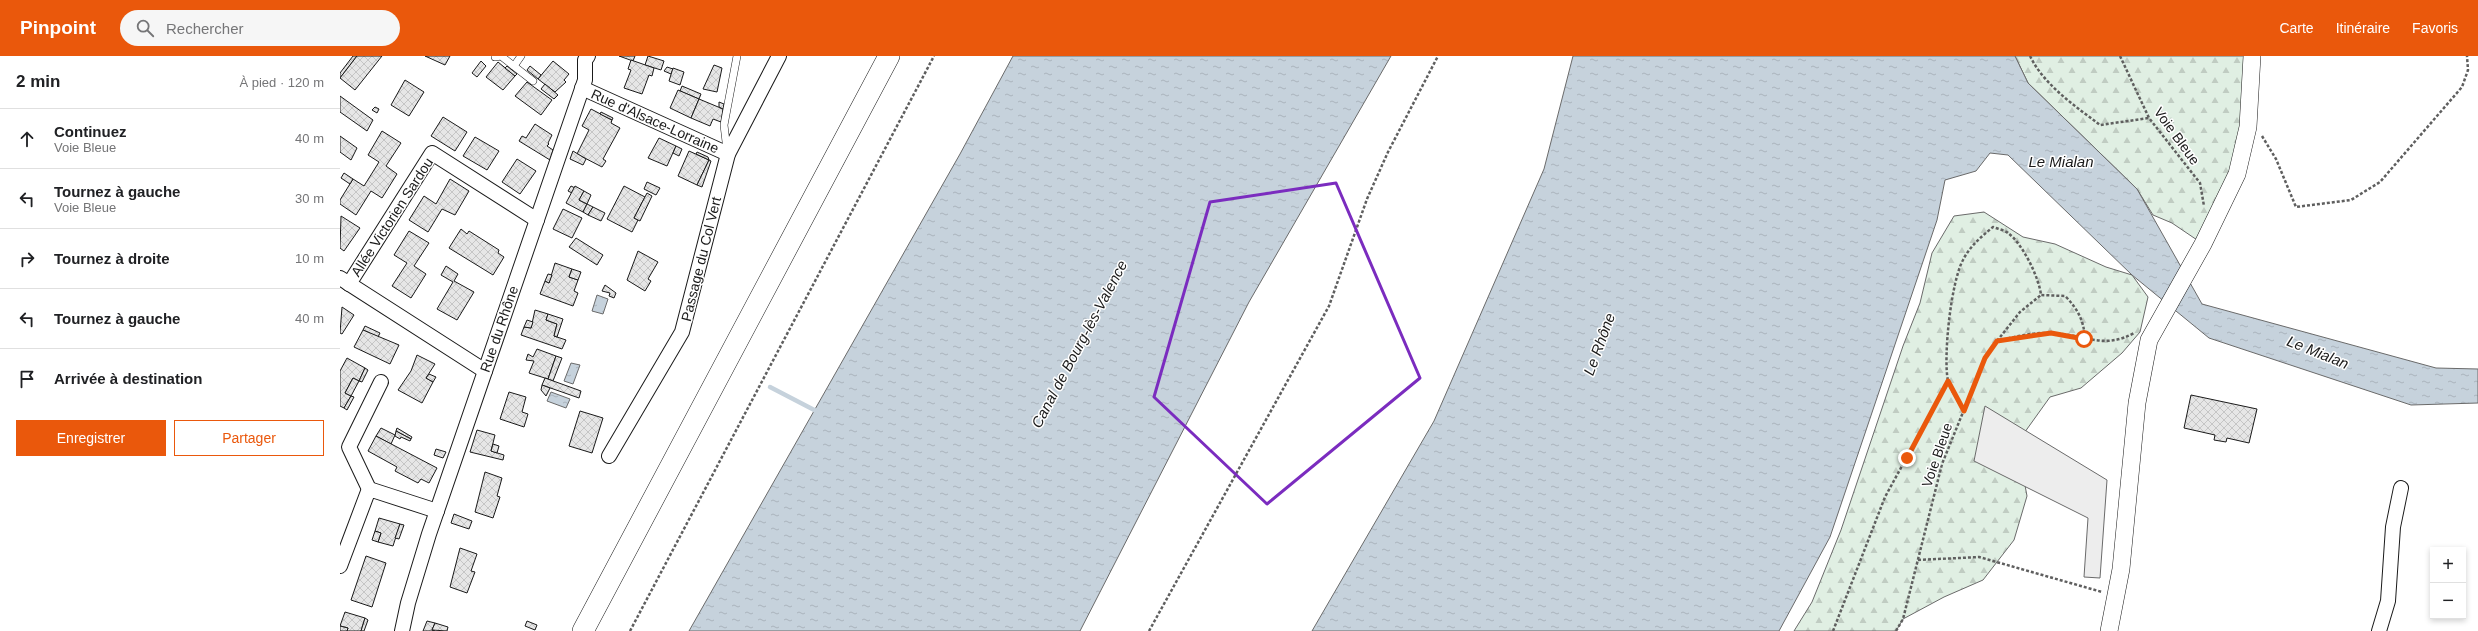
<!DOCTYPE html>
<html lang="fr">
<head>
<meta charset="utf-8">
<style>
	body { margin:0; font-family:Helvetica,sans-serif; background:#f6f6f6; color:#202124 }
	.controls { position:absolute; right:12px; bottom:12px; display:grid; overflow:hidden; border-radius:0px; box-shadow:0 2px 6px #0003 }
	.controls button { width:36px; height:36px; display:grid; place-items:center; padding:0; border:0; border-bottom:1px solid #e0e0e0; background:#fff; color:#202124; font:20px sans-serif }
	.stop { position:absolute; width:12px; height:12px; margin:-9px; border:3px solid #ea580c; border-radius:50%; background:#fff }
	.stop.end { background:#ea580c; border-color:#fff; box-shadow:0 1px 4px #0008 }
	.list { margin:0; padding:0; list-style:none }
	h2 { display:flex; justify-content:space-between; align-items:center; height:52px; margin:0; padding:0 16px; font-size:17px }
	h2 small { font-size:13px; font-weight:400; color:#757577 }
	.list li { display:grid; grid-template-columns:26px 1fr auto; gap:12px; align-items:center; box-sizing:border-box; height:60px; padding:0 16px; border-top:1px solid #e0e0e0 }
	.list b { display:block; font-size:15px; white-space:nowrap }
	.list p { margin:0; font-size:13px; white-space:nowrap; color:#757577 }
	.list em { font-size:13px; font-style:normal; color:#757577 }
	.actions { display:flex; gap:8px; padding:12px 16px }
	.actions a { flex:1; padding:9px 0; border:1px solid #ea580c; border-radius:0px; text-align:center; font-size:14px; color:#ea580c }
	.actions .main { background:#ea580c; color:#fff }
	.icon { flex:none; width:22px; height:22px; fill:none; stroke:currentColor; stroke-width:2; stroke-linecap:round; stroke-linejoin:round }
	.map { position:relative; flex:none; width:2138px; height:575px; overflow:hidden }
	header { display:flex; align-items:center; gap:24px; box-sizing:border-box; height:56px; padding:0 20px; background:#ea580c; color:#fff }
	header strong { font-size:19px }
	nav { display:flex; gap:22px; margin-inline-start:auto; font-size:14px }
	.search { width:280px; height:36px; background:#f6f6f6; display:flex; align-items:center; gap:10px; box-sizing:border-box; padding:0 14px; border-radius:22px; color:#757577; font-size:15px }
	main { display:flex }
	aside { flex:1; background:#fff }
	.map>svg:first-child { display:block }
	.forest { fill:url(#forest-firs); stroke:#6a6a6a }
	.parking { fill:#ededed; stroke:#6a6a6a }
	.water { fill:url(#water-ripples); stroke:#6a6a6a }
	.lines { fill:none; stroke-linecap:round; stroke-linejoin:round }
	.stream { stroke:#c6d2dc; stroke-width:4.5 }
	.building { fill:url(#building-cross-hatch); stroke:#1a1a1a }
	.service-casing { stroke:#1a1a1a; stroke-width:8 }
	.minor-casing { stroke:#1a1a1a; stroke-width:16 }
	.tertiary-casing { stroke:#1a1a1a; stroke-width:18 }
	.primary-casing { stroke:#1a1a1a; stroke-width:22 }
	.path { stroke:#5f5f5f; stroke-width:2.5; stroke-dasharray:3 2; stroke-linecap:butt }
	.service { stroke:#fff; stroke-width:7 }
	.minor { stroke:#fff; stroke-width:14 }
	.tertiary { stroke:#fff; stroke-width:17 }
	.primary { stroke:#fff; stroke-width:21 }
	.route { stroke:#ea580c; stroke-width:5 }
	.marked { fill:none; stroke:#7b2cbf; stroke-width:3; stroke-linejoin:round }
	.labels { text-anchor:middle; dominant-baseline:central; stroke-width:3; stroke-linejoin:round; paint-order:stroke }
	.street-label { font-size:14px; fill:#1a1a1a; stroke:#fff }
	.water-label { font-size:15px; font-style:italic; fill:#1a1a1a; stroke:#fff }
</style>
</head>
<body>
<header>
<strong>Pinpoint</strong>
<div class="search"><svg class="icon" aria-label="search" viewBox="0 0 24 24"><circle cx="10" cy="10" r="6"/><path d="M15 15l6 6"/></svg>Rechercher</div>
<nav><a>Carte</a><a>Itinéraire</a><a>Favoris</a></nav>
</header>
<main>
<aside>
<h2>2 min<small>À pied · 120 m</small></h2>
<ul class="list">
<li><svg class="icon" aria-label="ahead" viewBox="0 0 24 24"><path d="M12 20V5M6 11l6-6 6 6"/></svg><div><b>Continuez</b><p>Voie Bleue</p></div><em>40 m</em></li>
<li><svg class="icon" aria-label="left" viewBox="0 0 24 24"><path d="M17 20v-9H6M10 6l-5 5 5 5"/></svg><div><b>Tournez à gauche</b><p>Voie Bleue</p></div><em>30 m</em></li>
<li><svg class="icon" aria-label="right" viewBox="0 0 24 24"><path d="M7 20v-9h11M14 6l5 5-5 5"/></svg><div><b>Tournez à droite</b></div><em>10 m</em></li>
<li><svg class="icon" aria-label="left" viewBox="0 0 24 24"><path d="M17 20v-9H6M10 6l-5 5 5 5"/></svg><div><b>Tournez à gauche</b></div><em>40 m</em></li>
<li><svg class="icon" aria-label="arrive" viewBox="0 0 24 24"><path d="M6 21V4h12l-3 4 3 4H6"/></svg><div><b>Arrivée à destination</b></div></li>
</ul>
<div class="actions"><a class="main">Enregistrer</a><a>Partager</a></div>
</aside>
<div class="map">
<svg width="2138" height="575" viewBox="0 0 2138 575">
	<defs>
		<pattern id="forest-firs" width="22" height="20" patternUnits="userSpaceOnUse"><rect width="22" height="20" fill="#e0efe3"/><path d="M5 1l3.5 6h-7zM16 11l3.5 6h-7z" fill="#c0ccc2"/></pattern>
		<pattern id="water-ripples" width="26" height="14" patternUnits="userSpaceOnUse"><rect width="26" height="14" fill="#c6d2dc"/><path d="M2 4q2-2 4 0t4 0M15 11q2-2 4 0t4 0" fill="none" stroke="#aab4bc"/></pattern>
		<pattern id="building-cross-hatch" width="8" height="8" patternUnits="userSpaceOnUse"><rect width="8" height="8" fill="#e6e6e6"/><path d="M0 0l8 8M0 8l8-8" fill="none" stroke="#c5c5c5"/></pattern>
	</defs>
	<rect width="100%" height="100%" fill="#fff"/>
	<!-- forest -->
	<g class="forest">
		<polygon points="1675,0 1912,0 1908,71 1863,188 1832,167 1813,159 1797,133 1688,27"/>
		<polygon points="1644,156 1683,181 1715,188 1766,211 1792,219 1808,241 1800,276 1782,297 1741,332 1710,341 1677,387 1687,440 1674,484 1643,524 1604,541 1563,563 1556,575 1454,575 1472,546 1501,474 1563,290 1580,247 1592,197 1614,160"/>
	</g>
	<!-- parking -->
	<polygon class="parking" points="1645,350 1767,424 1760,522 1744,521 1748,462 1634,405"/>
	<!-- water -->
	<g class="water">
		<polygon points="673,0 1051,0 909,246 740,575 349,575 620,98"/>
		<polygon points="1233,0 1675,0 1688,27 1797,133 1862,248 2096,312 2138,313 2138,347 2071,349 1869,282 1792,219 1668,99 1650,97 1636,115 1605,124 1597,164 1490,481 1439,575 972,575 1094,365 1204,113"/>
		<polygon points="257,239 268,243 263,258 252,255"/>
		<polygon points="231,307 240,309 233,328 224,325"/>
		<polygon points="211,336 230,343 226,352 207,345"/>
	</g>
	<g class="lines">
		<!-- stream -->
		<polyline class="stream" points="430,331 480,357"/>
	</g>
	<!-- building -->
	<g class="building">
		<polygon points="13,0 17,0 0,22 0,17"/>
		<polygon points="17,0 42,0 15,34 0,22"/>
		<polygon points="85,0 110,0 105,9"/>
		<polygon points="279,0 295,0 293,5"/>
		<polygon points="308,0 324,5 321,14 305,9"/>
		<polygon points="291,4 314,12 312,20 309,19 302,38 284,32 291,14 288,13"/>
		<polygon points="141,5 146,10 137,21 132,17"/>
		<polygon points="213,5 229,18 224,24 226,26 215,36 198,23"/>
		<polygon points="158,6 175,20 163,34 146,21"/>
		<polygon points="374,9 382,12 377,36 363,33"/>
		<polygon points="167,10 177,18 175,20 165,12"/>
		<polygon points="190,10 201,19 198,23 187,14"/>
		<polygon points="327,11 333,13 331,18 324,15"/>
		<polygon points="333,12 344,16 340,29 329,25"/>
		<polygon points="65,24 84,36 69,60 51,49"/>
		<polygon points="187,26 212,44 201,59 175,40"/>
		<polygon points="205,28 218,39 214,43 201,33"/>
		<polygon points="342,30 361,38 359,43 340,35"/>
		<polygon points="338,34 359,43 351,62 330,52"/>
		<polygon points="0,40 33,64 27,75 0,56"/>
		<polygon points="359,43 383,53 381,66 373,63 370,70 351,62"/>
		<polygon points="379,46 384,48 383,53 379,51"/>
		<polygon points="35,51 39,53 37,57 32,54"/>
		<polygon points="251,53 272,64 271,67 280,72 263,103 266,105 262,111 237,98 249,74 242,70"/>
		<polygon points="261,56 273,62 272,64 260,58"/>
		<polygon points="103,61 127,76 115,95 91,80"/>
		<polygon points="195,68 212,79 208,87 209,88 207,90 213,94 210,104 179,85 182,80 186,82"/>
		<polygon points="42,75 61,87 46,110 57,118 42,142 31,135 16,159 0,148 0,144 13,123 24,130 39,106 28,99"/>
		<polygon points="0,80 17,92 11,104 0,96"/>
		<polygon points="135,81 159,95 147,114 123,100"/>
		<polygon points="319,82 336,90 327,110 308,102"/>
		<polygon points="336,90 342,93 339,100 333,97"/>
		<polygon points="233,95 246,103 243,109 230,103"/>
		<polygon points="349,95 369,104 357,129 338,120"/>
		<polygon points="357,96 368,101 369,104 356,98"/>
		<polygon points="177,103 196,115 180,138 162,126"/>
		<polygon points="369,104 371,105 362,131 357,129"/>
		<polygon points="4,117 13,123 10,128 1,122"/>
		<polygon points="110,123 129,135 115,159 102,153 88,176 69,164 84,140 96,148"/>
		<polygon points="307,126 320,132 316,139 304,133"/>
		<polygon points="231,130 235,132 232,137 228,135"/>
		<polygon points="235,130 244,135 239,144 247,148 243,156 226,147"/>
		<polygon points="284,130 305,141 294,162 298,164 292,176 267,163"/>
		<polygon points="244,135 251,139 247,148 239,144"/>
		<polygon points="307,137 312,140 300,165 294,162"/>
		<polygon points="247,148 253,151 248,159 243,156"/>
		<polygon points="253,151 265,157 261,165 248,159"/>
		<polygon points="223,153 242,162 232,182 213,173"/>
		<polygon points="1,160 20,172 4,195 0,192"/>
		<polygon points="121,173 127,178 129,175 159,194 158,197 164,201 153,219 109,192"/>
		<polygon points="69,175 89,187 74,210 86,218 71,242 52,230 67,207 54,199"/>
		<polygon points="236,182 263,199 257,209 229,191"/>
		<polygon points="298,195 318,206 308,223 311,225 305,235 287,224"/>
		<polygon points="215,207 232,213 229,221 238,224 234,235 238,237 233,250 200,238 205,225 209,227"/>
		<polygon points="106,210 118,218 114,225 134,236 117,264 97,253 113,226 101,219"/>
		<polygon points="232,213 241,216 238,224 229,221"/>
		<polygon points="208,218 212,219 209,227 205,225"/>
		<polygon points="265,229 276,237 274,242 269,240 270,237 262,235"/>
		<polygon points="2,251 14,259 2,278 0,277"/>
		<polygon points="195,254 208,258 206,264 217,268 214,280 226,284 222,293 181,279 184,271 191,272"/>
		<polygon points="208,258 223,263 217,281 214,280 217,268 206,264"/>
		<polygon points="187,264 193,266 191,272 184,271"/>
		<polygon points="25,270 40,277 38,281 23,274"/>
		<polygon points="23,274 59,289 50,308 14,291"/>
		<polygon points="197,293 216,300 208,323 189,317 194,305 186,304 188,298 193,301"/>
		<polygon points="77,299 95,308 86,322 93,326 82,347 58,334 71,315"/>
		<polygon points="216,300 222,302 213,325 208,323"/>
		<polygon points="7,302 25,312 19,325 13,322 5,337 11,340 4,352 0,350 0,315"/>
		<polygon points="25,312 28,314 22,326 19,325"/>
		<polygon points="89,318 96,321 93,326 86,322"/>
		<polygon points="13,322 19,325 11,340 5,337"/>
		<polygon points="205,322 241,335 239,342 202,329"/>
		<polygon points="202,329 210,332 206,340 201,334"/>
		<polygon points="169,336 186,341 182,356 188,358 184,371 160,363"/>
		<polygon points="1851,339 1917,353 1909,387 1887,382 1886,386 1874,384 1875,379 1844,372"/>
		<polygon points="11,340 14,341 7,354 4,352"/>
		<polygon points="240,355 263,362 252,397 229,390"/>
		<polygon points="41,372 55,379 51,388 36,380"/>
		<polygon points="57,372 72,381 71,383 56,375"/>
		<polygon points="137,374 155,379 151,395 164,399 163,404 130,396"/>
		<polygon points="56,375 71,383 70,385 61,381 60,383 55,380"/>
		<polygon points="36,380 97,412 89,427 81,423 78,427 55,415 57,411 28,395"/>
		<polygon points="153,388 159,390 157,397 151,395"/>
		<polygon points="96,393 106,396 103,402 94,399"/>
		<polygon points="145,416 162,422 157,440 160,441 153,462 135,456"/>
		<polygon points="114,458 132,465 129,473 111,467"/>
		<polygon points="39,462 60,468 53,490 38,486 41,477 35,475"/>
		<polygon points="60,468 64,469 59,483 55,482"/>
		<polygon points="35,475 41,477 38,486 32,484"/>
		<polygon points="120,492 137,498 131,515 135,516 127,537 110,531"/>
		<polygon points="26,500 46,507 32,551 11,544"/>
		<polygon points="5,556 25,562 21,575 7,575 8,572 0,570"/>
		<polygon points="25,562 28,564 24,575 21,575"/>
		<polygon points="87,565 95,567 92,574 95,575 83,575"/>
		<polygon points="187,565 197,569 195,574 185,570"/>
		<polygon points="95,567 108,571 107,575 92,574"/>
		<polygon points="0,570 8,572 7,575 0,575"/>
	</g>
	<g class="lines">
		<!-- service casing -->
		<g class="service-casing">
			<g id="service">
				<polyline points="155,1 161,0 193,25"/>
				<polyline points="174,10 181,0"/>
				<polyline points="387,94 384,69 397,0"/>
			</g>
		</g>
		<!-- minor casing -->
		<g class="minor-casing">
			<g id="minor">
				<polyline points="242,32 388,98"/>
				<polyline points="0,222 145,315"/>
				<polyline points="9,228 92,97 197,164"/>
				<polyline points="269,400 342,276 388,98 439,0"/>
				<polyline points="29,433 9,391 41,326"/>
				<polyline points="0,510 29,433 97,455"/>
				<polyline points="62,575 68,547 89,478 245,24 245,4 248,0"/>
				<polyline points="2039,575 2048,545 2053,471 2061,432"/>
			</g>
		</g>
		<!-- tertiary casing -->
		<g class="tertiary-casing">
			<polyline id="tertiary" points="1769,575 1781,513 1797,347 1809,284 1863,188 1897,118 1908,71 1912,0"/>
		</g>
		<!-- primary casing -->
		<g class="primary-casing">
			<polyline id="primary" points="243,575 549,0"/>
		</g>
		<!-- path -->
		<g class="path">
			<path d="M1690,0C1704,29 1735,50 1760,69L1809,62"/>
			<polyline points="1780,0 1809,62 1860,127 1864,150"/>
			<polyline points="1922,80 1936,103 1956,151 2011,144 2040,126 2122,31 2128,14 2127,0"/>
			<polyline points="1657,285 1680,256 1701,239"/>
			<path d="M1624,355C1619,346 1611,335 1608,325C1603,301 1611,226 1623,204C1630,190 1641,181 1653,171C1658,173 1664,174 1668,177C1682,187 1699,221 1701,239L1725,240C1738,253 1744,265 1745,283"/>
			<polyline points="1578,504 1639,501 1762,536"/>
			<polyline points="290,575 594,0"/>
			<polyline points="809,575 989,250 1027,143 1048,96 1098,0"/>
			<polyline points="1493,575 1545,441 1608,326"/>
			<path d="M1556,575L1563,563L1602,408L1645,302L1657,285C1674,281 1693,276 1711,277C1743,278 1764,294 1794,277"/>
		</g>
		<!-- service -->
		<use href="#service" class="service"/>
		<!-- minor -->
		<use href="#minor" class="minor"/>
		<!-- tertiary -->
		<use href="#tertiary" class="tertiary"/>
		<!-- primary -->
		<use href="#primary" class="primary"/>
	</g>
	<g class="lines">
		<!-- route -->
		<polyline class="route" points="1567,402 1608,325 1624,355 1645,302 1657,285 1711,277 1744,283"/>
	</g>
	<!-- marked area -->
	<path class="marked" d="M996,127L1080,322L927,448L814,341L870,146Z"/>
	<g class="labels">
		<!-- street labels -->
		<g class="street-label">
			<text transform="translate(315 65) rotate(24)">Rue d'Alsace-Lorraine</text>
			<text transform="translate(1837 80) rotate(54)">Voie Bleue</text>
			<text transform="translate(52 161) rotate(-57)">Allée Victorien Sardou</text>
			<text transform="translate(361 203) rotate(-76)">Passage du Col Vert</text>
			<text transform="translate(159 273) rotate(-71)">Rue du Rhône</text>
			<text transform="translate(1597 399) rotate(-71)">Voie Bleue</text>
		</g>
		<!-- water labels -->
		<g class="water-label">
			<text x="1721" y="105">Le Mialan</text>
			<text transform="translate(739 288) rotate(-62)">Canal de Bourg-lès-Valence</text>
			<text transform="translate(1259 288) rotate(-70)">Le Rhône</text>
			<text transform="translate(1978 296) rotate(22)">Le Mialan</text>
		</g>
	</g>
</svg>
<div class="controls">
<button>+</button>
<button>−</button>
</div>
<div class="stop" style="left:1744px;top:283px"></div>
<div class="stop end" style="left:1567px;top:402px"></div>
</div>
</main>
</body>
</html>
